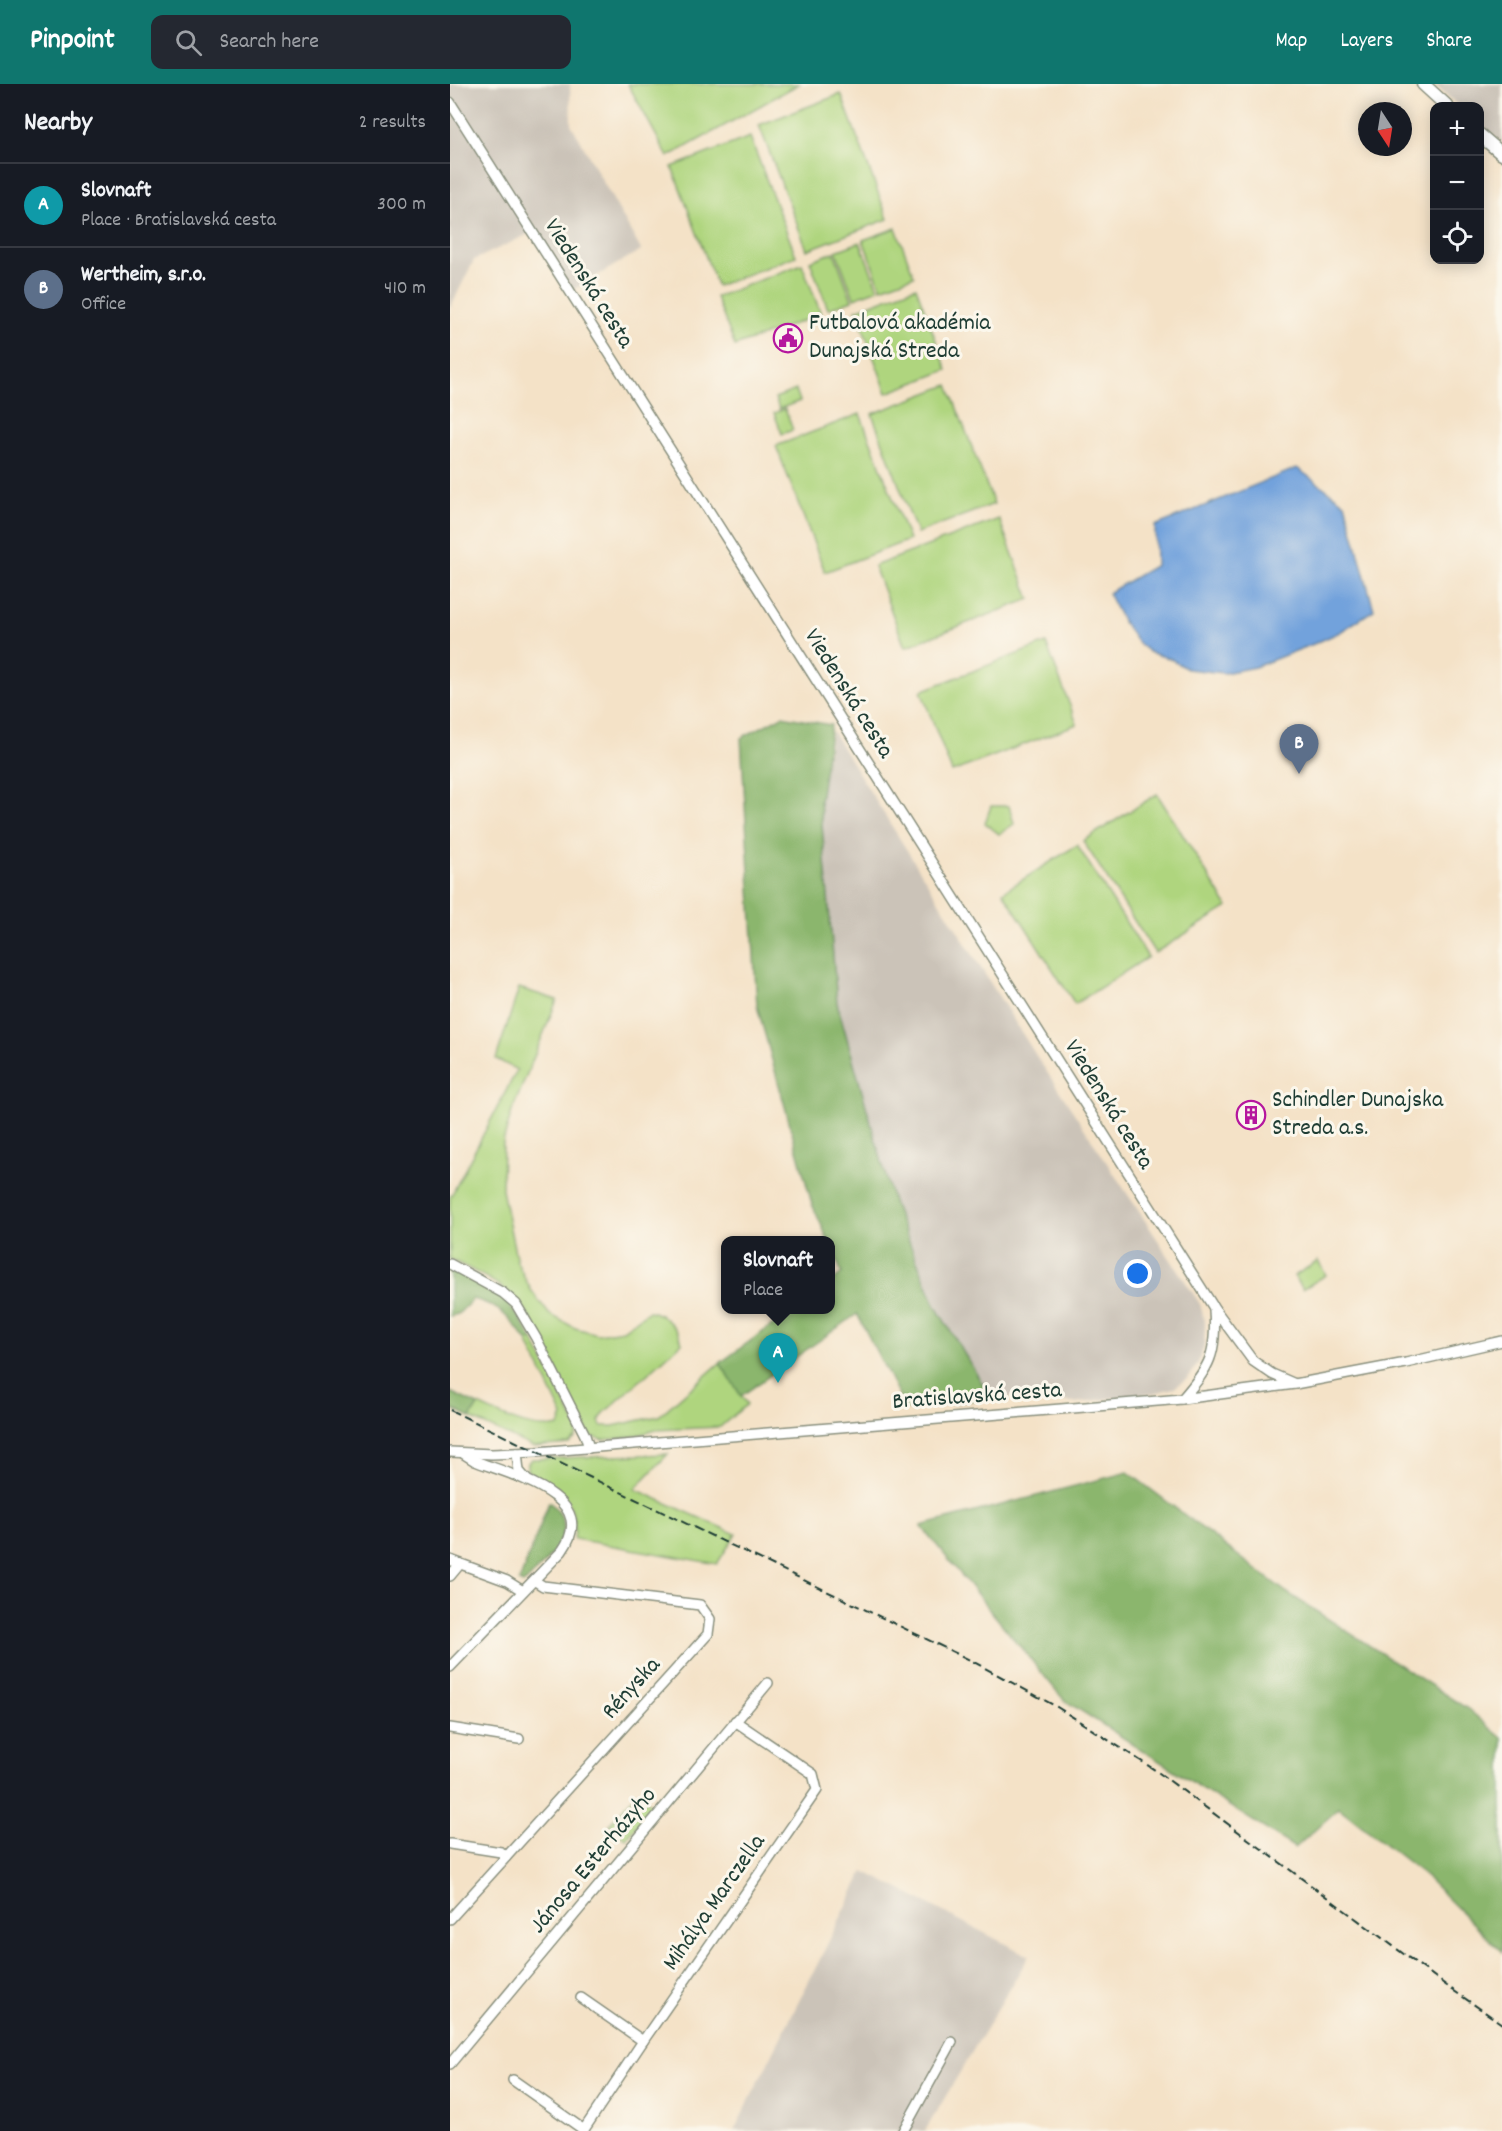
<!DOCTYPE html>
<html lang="en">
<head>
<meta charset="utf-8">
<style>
	body { margin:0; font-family:Dekko,sans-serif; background:#242831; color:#f1f3f6 }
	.controls { position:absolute; right:18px; top:18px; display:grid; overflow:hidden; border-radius:12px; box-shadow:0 3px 15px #0003 }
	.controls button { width:54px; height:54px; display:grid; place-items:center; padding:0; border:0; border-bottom:2px solid #363941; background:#171b24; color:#f1f3f6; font:30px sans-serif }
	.compass { position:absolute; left:908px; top:18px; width:54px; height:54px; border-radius:50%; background:#171b24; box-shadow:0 3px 15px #0003; rotate:168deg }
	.you { position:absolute; left:688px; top:1190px; width:21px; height:21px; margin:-15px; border:4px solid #fff; border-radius:50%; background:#1a73e8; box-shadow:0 0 0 9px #1a73e833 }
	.badge { display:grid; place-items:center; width:39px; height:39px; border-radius:50%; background:#0f766e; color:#fff; font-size:20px; font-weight:700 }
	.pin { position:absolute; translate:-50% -50px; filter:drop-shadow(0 2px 3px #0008) }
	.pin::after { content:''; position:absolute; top:32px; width:21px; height:18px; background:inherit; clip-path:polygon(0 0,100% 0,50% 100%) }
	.popup { position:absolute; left:271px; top:1152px; width:114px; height:78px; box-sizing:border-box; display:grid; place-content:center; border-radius:12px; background:#171b24; filter:drop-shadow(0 2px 4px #0005); font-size:20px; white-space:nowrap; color:#9ea1a6 }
	.popup b { font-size:22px; color:#f1f3f6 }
	.popup::after { content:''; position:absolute; left:50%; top:100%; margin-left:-12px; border:12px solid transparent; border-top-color:#171b24 }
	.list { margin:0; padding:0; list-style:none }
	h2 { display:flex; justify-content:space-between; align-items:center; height:78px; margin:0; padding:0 24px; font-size:26px }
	h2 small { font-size:20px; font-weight:400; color:#9ea1a6 }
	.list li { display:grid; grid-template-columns:39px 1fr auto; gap:18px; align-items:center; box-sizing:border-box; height:84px; padding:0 24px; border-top:2px solid #363941 }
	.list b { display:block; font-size:22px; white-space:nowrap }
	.list p { margin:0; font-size:20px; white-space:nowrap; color:#9ea1a6 }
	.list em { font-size:20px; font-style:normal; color:#9ea1a6 }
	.icon { flex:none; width:33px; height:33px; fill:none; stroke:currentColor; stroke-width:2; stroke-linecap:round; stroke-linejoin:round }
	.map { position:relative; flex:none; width:1052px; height:2047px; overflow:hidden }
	header { display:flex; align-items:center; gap:36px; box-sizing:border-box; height:84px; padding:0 30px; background:#0f766e; color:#fff }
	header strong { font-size:28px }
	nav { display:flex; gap:33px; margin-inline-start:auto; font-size:21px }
	.search { width:420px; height:54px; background:#242831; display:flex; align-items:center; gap:15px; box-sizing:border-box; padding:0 21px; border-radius:12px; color:#9ea1a6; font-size:22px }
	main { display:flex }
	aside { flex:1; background:#171b24 }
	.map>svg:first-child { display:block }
	.industrial { fill:#cbc3b8 }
	.green { fill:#afd57e; stroke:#678959; stroke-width:1.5 }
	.forest { fill:#8bb66d; stroke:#557a50; stroke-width:1.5 }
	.water { fill:#72a2dc; stroke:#487088; stroke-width:1.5 }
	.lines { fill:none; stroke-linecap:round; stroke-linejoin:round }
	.minor-casing { stroke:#8a907e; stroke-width:12 }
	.major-casing { stroke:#8a907e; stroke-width:15 }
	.minor { stroke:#fff; stroke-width:9 }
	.major { stroke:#fff; stroke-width:12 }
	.rail { stroke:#1f3d34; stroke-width:2; stroke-dasharray:9 4.5; stroke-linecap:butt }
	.labels { text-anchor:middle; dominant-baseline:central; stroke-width:6; stroke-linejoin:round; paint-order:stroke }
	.street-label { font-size:24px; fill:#1f3d34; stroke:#fbf7ec }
	.poi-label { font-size:24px; fill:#1f3d34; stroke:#fbf7ec; text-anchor:start }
</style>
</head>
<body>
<header>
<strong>Pinpoint</strong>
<div class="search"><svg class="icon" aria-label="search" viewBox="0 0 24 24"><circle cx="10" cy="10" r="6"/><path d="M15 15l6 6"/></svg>Search here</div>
<nav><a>Map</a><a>Layers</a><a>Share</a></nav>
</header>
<main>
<aside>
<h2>Nearby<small>2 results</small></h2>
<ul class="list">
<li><span class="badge" style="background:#0f9aa8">A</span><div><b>Slovnaft</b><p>Place · Bratislavská cesta</p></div><em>300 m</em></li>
<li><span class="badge" style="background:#5c6f8a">B</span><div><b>Wertheim, s.r.o.</b><p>Office</p></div><em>410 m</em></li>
</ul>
</aside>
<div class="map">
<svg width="1052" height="2047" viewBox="0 0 1052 2047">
	<rect width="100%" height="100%" fill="#fbf7ec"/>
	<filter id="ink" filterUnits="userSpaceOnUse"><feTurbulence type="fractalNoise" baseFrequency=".0167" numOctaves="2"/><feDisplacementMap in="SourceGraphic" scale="12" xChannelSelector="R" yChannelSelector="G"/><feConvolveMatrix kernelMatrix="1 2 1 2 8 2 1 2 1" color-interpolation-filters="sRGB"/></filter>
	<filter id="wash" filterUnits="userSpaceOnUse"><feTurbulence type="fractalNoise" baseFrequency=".008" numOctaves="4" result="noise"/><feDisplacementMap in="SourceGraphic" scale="24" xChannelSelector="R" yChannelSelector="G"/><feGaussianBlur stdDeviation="1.35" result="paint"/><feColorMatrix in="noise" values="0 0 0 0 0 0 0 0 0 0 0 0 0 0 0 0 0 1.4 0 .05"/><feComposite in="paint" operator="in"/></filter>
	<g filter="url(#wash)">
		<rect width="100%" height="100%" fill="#f4e2c7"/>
		<!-- industrial -->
		<g class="industrial">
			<polygon points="0,0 120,0 121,40 191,166 121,207 85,147 24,176 0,224"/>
			<polygon points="984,0 1052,0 1052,59 1030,40 1030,22 1009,22"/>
			<polygon points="382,647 587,973 750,1220 755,1239 754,1261 748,1280 737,1295 724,1304 704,1309 624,1319 585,1312 541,1314 486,1223 444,1121 387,919 370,717"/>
			<polygon points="414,1787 579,1872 475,2047 284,2047"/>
		</g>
		<!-- green -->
		<g class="green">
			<polygon points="178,0 349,0 218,73"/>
			<polygon points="391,10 438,135 357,166 309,41"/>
			<polygon points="300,53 346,172 267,202 222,83"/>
			<polygon points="446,144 464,192 431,204 413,156"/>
			<polygon points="410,158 428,205 404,214 386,167"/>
			<polygon points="384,168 402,216 378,225 360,177"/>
			<polygon points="352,180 371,230 285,262 266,213"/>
			<polygon points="466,203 497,286 437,309 406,226"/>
			<polygon points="498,301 544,420 467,449 422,330"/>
			<polygon points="346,306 350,317 329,325 325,314"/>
			<polygon points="335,325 343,346 332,350 324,329"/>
			<polygon points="410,330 459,456 375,488 326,362"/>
			<polygon points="549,435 580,515 455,563 424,482"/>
			<polygon points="596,559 627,640 502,688 471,607"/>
			<polygon points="707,710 778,823 705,869 633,757"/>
			<polygon points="541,722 559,722 564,740 549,750 535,739"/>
			<polygon points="627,761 698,873 625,920 553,808"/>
			<path d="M69,904L107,916L62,1027L53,1058L52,1106L67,1178L81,1206L99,1230L125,1244L148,1250L173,1246L199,1227C213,1229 229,1245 232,1259L154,1329L149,1337L151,1342H163L209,1332L270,1279L297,1320L270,1343L206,1346L180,1353L153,1356L140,1352L79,1232C58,1201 33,1192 0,1175V1114L67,986L46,975Z"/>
			<polygon points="868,1177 876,1191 853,1205 844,1192"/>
			<path d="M83,1256L128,1345L126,1353L119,1360L83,1363L20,1334L28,1321C54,1332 80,1348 109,1342L113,1332L77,1257Z"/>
			<path d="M218,1370L185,1405L286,1450L267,1480L124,1455C127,1436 121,1415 105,1404C95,1397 85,1395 77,1386L78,1379L81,1375Z"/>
			<polygon points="187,1708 203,1722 176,1755 159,1741"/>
		</g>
		<!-- forest -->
		<g class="forest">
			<polygon points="332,632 381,641 370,717 387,919 444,1121 486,1223 541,1314 456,1325 407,1230 291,1312 270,1279 343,1226 380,1226 381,1198 392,1189 381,1162 380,1156 378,1156 362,1120 307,922 291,654"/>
			<path d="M0,1185C44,1208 58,1210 83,1256L77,1257C61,1236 50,1221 23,1215L8,1230L0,1232Z"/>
			<polygon points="0,1308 28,1321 20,1334 0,1324"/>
			<polygon points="678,1388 836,1508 1018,1625 1052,1654 1052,1868 973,1790 889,1724 845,1764 614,1616 471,1442"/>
			<path d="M99,1418C125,1439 113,1460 94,1479C87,1486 81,1494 73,1500L69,1498Z"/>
		</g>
		<!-- water -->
		<polygon class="water" points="847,384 895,419 924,526 890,548 866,559 805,583 774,589 737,585 721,575 699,568 688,559 673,538 658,509 706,481 705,442"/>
	</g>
	<g filter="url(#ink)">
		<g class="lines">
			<!-- minor casing -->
			<g class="minor-casing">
				<g id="minor">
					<polyline points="0,18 764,1224 803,1277 822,1290 845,1300"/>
					<polyline points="0,1180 53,1209 66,1220 86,1254 135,1351 139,1364"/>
					<path d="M732,1315C760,1283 767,1270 764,1226"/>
					<polyline points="0,1368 42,1370 87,1368 732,1315 845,1300 956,1279 1052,1257"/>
					<polyline points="67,1369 69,1387 77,1396"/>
					<polyline points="0,1476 57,1497 73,1507"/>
					<polyline points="0,1492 10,1480"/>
					<path d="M0,1583L112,1467C151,1412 61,1391 25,1377L14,1370"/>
					<polyline points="0,1644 69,1655"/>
					<polyline points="0,1760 51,1768 56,1773"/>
					<polyline points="0,1835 258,1550 260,1535 250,1521 93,1502 85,1497"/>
					<polyline points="131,1914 193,1957"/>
					<polyline points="0,1980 318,1599"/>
					<polyline points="63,1996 134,2046"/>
					<polyline points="133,2047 193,1957 367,1706 363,1690 285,1637"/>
					<polyline points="453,2047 502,1958"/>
				</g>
			</g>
			<!-- major casing -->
			<g class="major-casing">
				<g id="major">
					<polyline points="973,0 997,22"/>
					<polyline points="1030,51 1052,70"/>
				</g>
			</g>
			<!-- minor -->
			<use href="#minor" class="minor"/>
			<!-- major -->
			<use href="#major" class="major"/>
			<!-- rail -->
			<polyline class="rail" points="0,1326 522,1577 607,1623 705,1686 997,1902 1052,1940"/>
		</g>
	</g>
	<!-- icons -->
	<defs>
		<g id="civic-ring" transform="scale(1.5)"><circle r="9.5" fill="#fbf7ec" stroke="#b5179e" stroke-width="1.5"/><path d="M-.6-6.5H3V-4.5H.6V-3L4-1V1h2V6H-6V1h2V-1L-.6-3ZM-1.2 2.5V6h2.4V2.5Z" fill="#b5179e"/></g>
		<g id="building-ring" transform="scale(1.5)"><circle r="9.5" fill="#fbf7ec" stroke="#b5179e" stroke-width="1.5"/><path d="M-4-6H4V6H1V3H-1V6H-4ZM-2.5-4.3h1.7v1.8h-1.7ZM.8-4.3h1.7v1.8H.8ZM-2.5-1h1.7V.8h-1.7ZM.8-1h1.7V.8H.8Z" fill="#b5179e"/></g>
	</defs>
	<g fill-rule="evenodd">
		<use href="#civic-ring" x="338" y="254"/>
		<use href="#building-ring" x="801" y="1031"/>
	</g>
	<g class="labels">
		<!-- street labels -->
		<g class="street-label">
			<text transform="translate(138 200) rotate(58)">Viedenská cesta</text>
			<text transform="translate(398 610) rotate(58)">Viedenská cesta</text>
			<text transform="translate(658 1021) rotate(58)">Viedenská cesta</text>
			<text transform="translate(527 1313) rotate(-4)">Bratislavská cesta</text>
			<text transform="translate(182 1605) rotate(-48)">Rényska</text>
			<text transform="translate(144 1777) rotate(-50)">Jánosa Esterházyho</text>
			<text transform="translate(265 1819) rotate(-55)">Mihálya Marczella</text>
		</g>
		<!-- poi labels -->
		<g class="poi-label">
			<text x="359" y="240">Futbalová akadémia<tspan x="359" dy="28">Dunajská Streda</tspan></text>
			<text x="822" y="1017">Schindler Dunajska<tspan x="822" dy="28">Streda a.s.</tspan></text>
		</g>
	</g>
</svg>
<div class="controls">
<button>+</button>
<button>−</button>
<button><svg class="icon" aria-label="locate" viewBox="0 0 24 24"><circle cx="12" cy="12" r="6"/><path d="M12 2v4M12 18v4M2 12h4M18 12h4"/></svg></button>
</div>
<svg class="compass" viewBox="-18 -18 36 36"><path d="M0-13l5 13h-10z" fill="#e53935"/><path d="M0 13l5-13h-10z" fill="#9ea1a6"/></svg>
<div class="you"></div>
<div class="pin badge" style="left:328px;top:1299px;background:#0f9aa8">A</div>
<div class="popup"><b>Slovnaft</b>Place</div>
<div class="pin badge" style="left:849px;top:690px;background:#5c6f8a">B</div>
</div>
</main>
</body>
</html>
